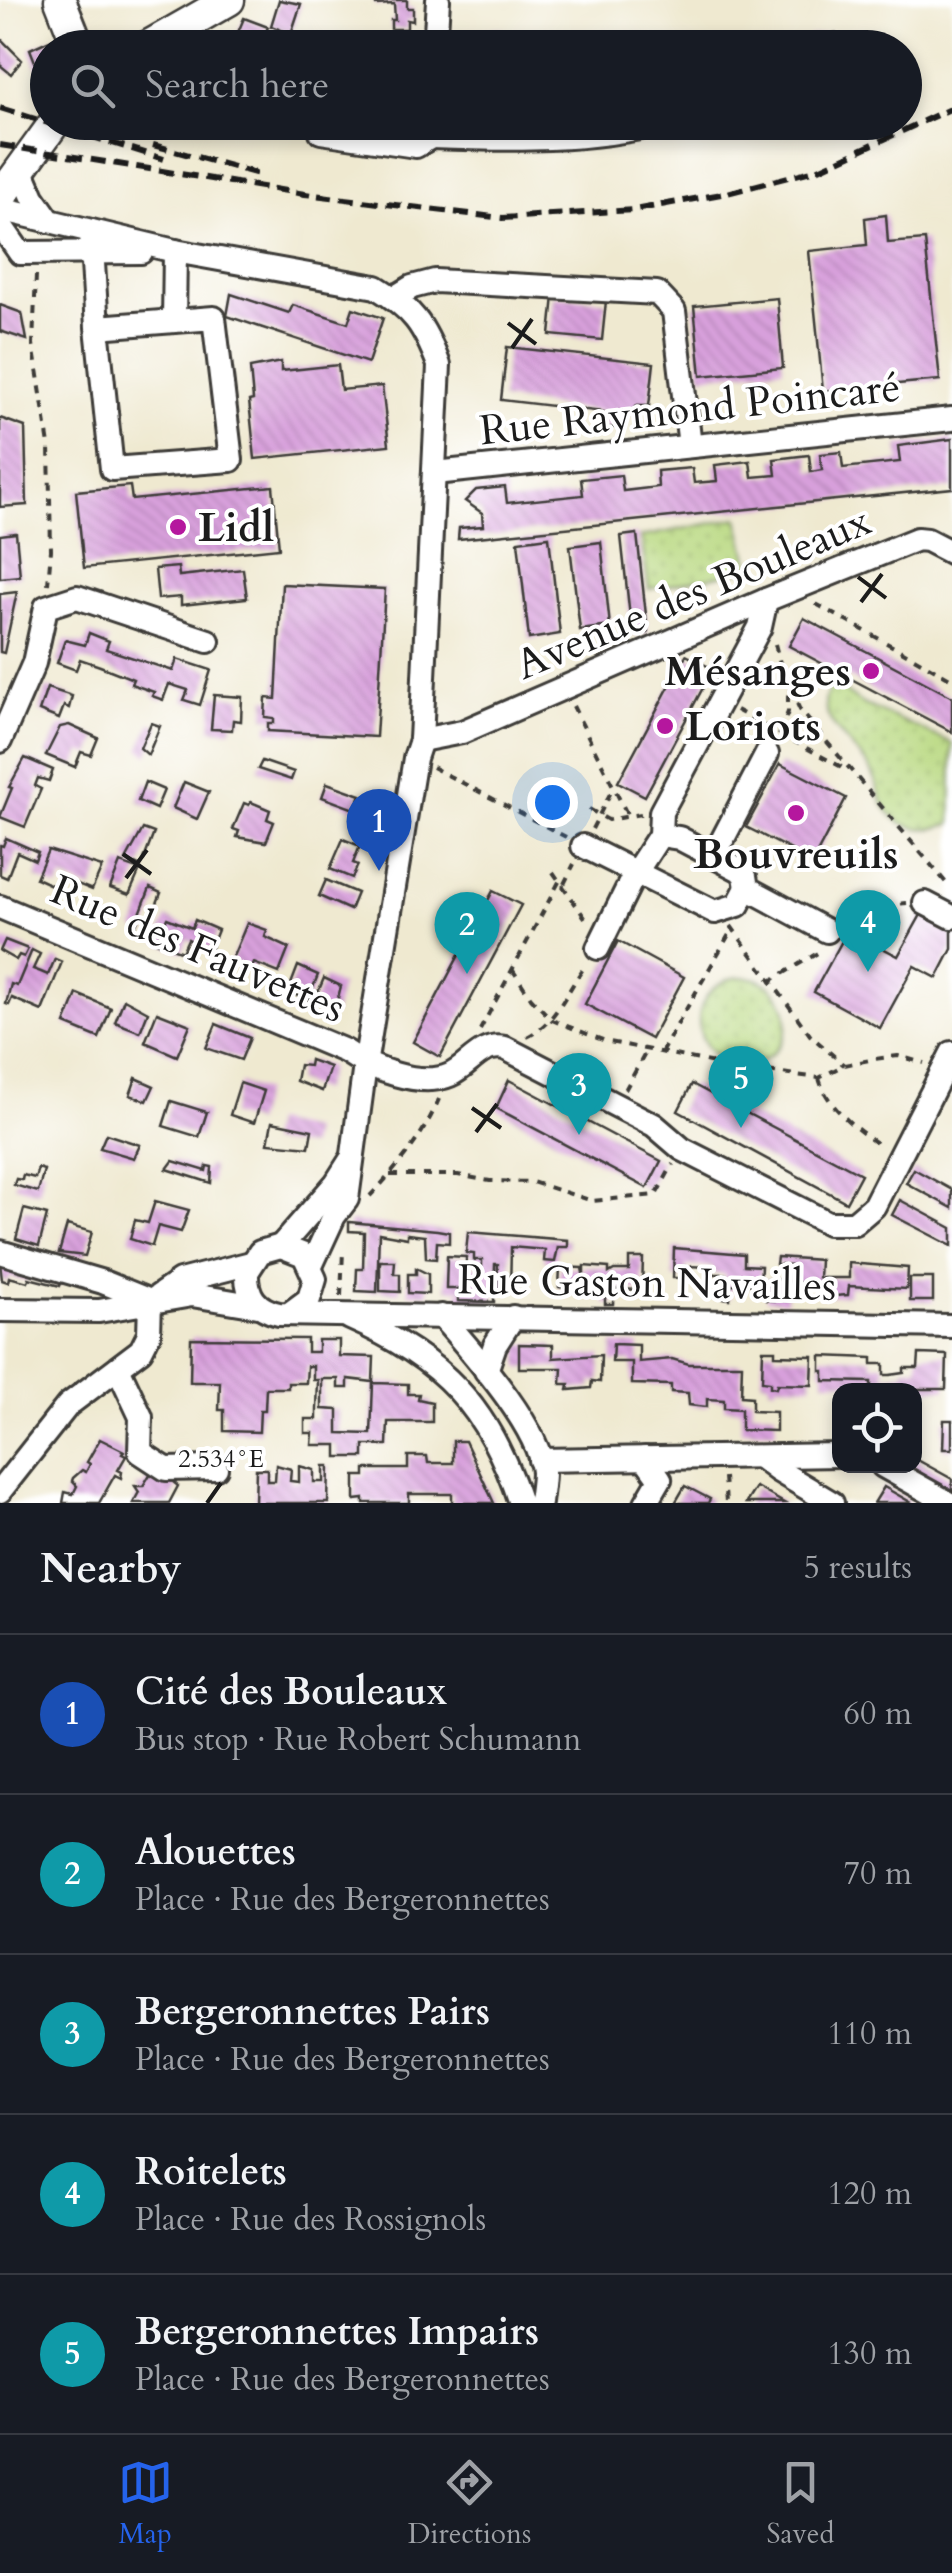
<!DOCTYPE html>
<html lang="en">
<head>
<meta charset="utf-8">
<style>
	body { margin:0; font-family:Cardo,serif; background:#242831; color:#f1f3f6 }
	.controls { position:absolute; right:30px; bottom:30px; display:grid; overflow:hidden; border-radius:20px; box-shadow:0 5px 15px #0003 }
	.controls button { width:90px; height:90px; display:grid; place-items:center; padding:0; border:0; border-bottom:2px solid #363941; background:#171b24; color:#f1f3f6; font:50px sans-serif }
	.you { position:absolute; left:552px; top:802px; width:35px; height:35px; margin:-25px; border:8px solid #fff; border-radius:50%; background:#1a73e8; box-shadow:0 0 0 15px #1a73e833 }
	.badge { display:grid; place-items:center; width:65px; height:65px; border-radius:50%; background:#2563eb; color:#fff; font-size:32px; font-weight:700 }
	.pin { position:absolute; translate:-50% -82px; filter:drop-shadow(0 2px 5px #0008) }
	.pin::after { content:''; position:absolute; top:52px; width:35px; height:30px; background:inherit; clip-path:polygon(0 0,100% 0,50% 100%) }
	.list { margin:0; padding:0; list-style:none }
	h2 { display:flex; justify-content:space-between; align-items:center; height:130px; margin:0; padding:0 40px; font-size:42px }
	h2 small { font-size:32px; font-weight:400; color:#9ea1a6 }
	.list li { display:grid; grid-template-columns:65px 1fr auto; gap:30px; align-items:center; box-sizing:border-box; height:160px; padding:0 40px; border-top:2px solid #363941 }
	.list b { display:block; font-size:38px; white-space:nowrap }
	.list p { margin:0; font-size:32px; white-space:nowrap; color:#9ea1a6 }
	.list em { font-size:32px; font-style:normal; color:#9ea1a6 }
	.icon { flex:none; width:55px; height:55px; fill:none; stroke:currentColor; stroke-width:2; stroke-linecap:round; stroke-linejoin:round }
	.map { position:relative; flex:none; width:952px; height:1503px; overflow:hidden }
	.search { position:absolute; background:#171b24; box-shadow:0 5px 15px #0003; left:30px; right:30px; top:30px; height:110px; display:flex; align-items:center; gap:25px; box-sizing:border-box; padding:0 35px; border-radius:55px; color:#9ea1a6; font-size:38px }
	.sheet { height:930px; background:#171b24 }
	nav { display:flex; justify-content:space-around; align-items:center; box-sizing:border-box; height:140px; border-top:2px solid #363941; background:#171b24; font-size:28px; color:#9ea1a6 }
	nav a { display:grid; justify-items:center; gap:5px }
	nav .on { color:#2563eb }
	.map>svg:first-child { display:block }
	.park { fill:url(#park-dots); stroke:#6a7a4e; stroke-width:2.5 }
	.building { fill:url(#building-back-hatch) }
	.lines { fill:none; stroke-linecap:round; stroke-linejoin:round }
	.minor-casing { stroke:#3c3b37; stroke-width:28 }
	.major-casing { stroke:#3c3b37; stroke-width:35 }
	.path { stroke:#3c3b37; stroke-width:4; stroke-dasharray:8 8; stroke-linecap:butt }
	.minor { stroke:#fff; stroke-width:22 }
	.major { stroke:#fff; stroke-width:30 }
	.rail { stroke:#1c1c1c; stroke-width:6; stroke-dasharray:15 8; stroke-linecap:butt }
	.ticks { fill:none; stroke:#1c1c1c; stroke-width:4 }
	.poi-dot { fill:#b5179e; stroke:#fff; stroke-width:4 }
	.labels { text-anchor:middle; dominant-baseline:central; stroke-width:8; stroke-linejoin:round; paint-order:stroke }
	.street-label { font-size:42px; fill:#1c1c1c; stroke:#fff }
	.poi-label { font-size:42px; font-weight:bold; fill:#1c1c1c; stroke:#fff; text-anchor:start }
	.ticks-label { font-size:25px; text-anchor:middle; fill:#1c1c1c; stroke:#fff; stroke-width:8; stroke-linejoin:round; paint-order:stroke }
</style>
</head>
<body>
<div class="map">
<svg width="952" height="1503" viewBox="0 0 952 1503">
	<defs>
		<pattern id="park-dots" width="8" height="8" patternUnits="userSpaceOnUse" patternTransform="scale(2.5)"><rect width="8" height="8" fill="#b8d87f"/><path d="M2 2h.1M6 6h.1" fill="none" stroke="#9eb96d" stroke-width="1.8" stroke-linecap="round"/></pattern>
		<pattern id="building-back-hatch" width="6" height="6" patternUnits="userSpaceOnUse" patternTransform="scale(2.5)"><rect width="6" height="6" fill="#d8a0dc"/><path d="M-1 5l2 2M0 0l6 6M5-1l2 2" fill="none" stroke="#b989bc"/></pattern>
	</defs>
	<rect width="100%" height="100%" fill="#fff"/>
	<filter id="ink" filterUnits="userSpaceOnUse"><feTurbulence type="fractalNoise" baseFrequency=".01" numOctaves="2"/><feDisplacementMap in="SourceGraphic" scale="20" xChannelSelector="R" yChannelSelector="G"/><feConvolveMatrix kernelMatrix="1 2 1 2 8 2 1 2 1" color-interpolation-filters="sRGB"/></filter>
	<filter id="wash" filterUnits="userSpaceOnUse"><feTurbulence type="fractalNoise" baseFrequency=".0048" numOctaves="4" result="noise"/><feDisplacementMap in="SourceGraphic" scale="40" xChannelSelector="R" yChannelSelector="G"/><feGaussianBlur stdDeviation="2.25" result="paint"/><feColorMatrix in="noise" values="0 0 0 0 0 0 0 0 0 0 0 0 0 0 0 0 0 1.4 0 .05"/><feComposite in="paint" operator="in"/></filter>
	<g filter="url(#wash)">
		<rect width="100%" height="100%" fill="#efe9d0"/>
		<!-- park -->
		<g class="park">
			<polygon points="738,518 751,569 649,589 641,537"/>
			<path d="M840,688L861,703L952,743L951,824C926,833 896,830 883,803C877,791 877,778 869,767C856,747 810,715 830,689Z"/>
			<circle cx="743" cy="1021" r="44"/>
		</g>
		<g id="blocks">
			<!-- building -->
			<g class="building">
				<polygon points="279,0 301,4 291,34 271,26"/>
				<polygon points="375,0 407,0 407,8 413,8 413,21 407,20 407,29 391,29 391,20 395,20 394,4 376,5"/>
				<polygon points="244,18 268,27 260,46 236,37"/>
				<polygon points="500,28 502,48 463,48 461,33"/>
				<polygon points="835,33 837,48 810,48 809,36"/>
				<polygon points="0,38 22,60 11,74 0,65"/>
				<polygon points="52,39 56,48 48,48 48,68 39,72 30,49"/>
				<polygon points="886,215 888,243 925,240 940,380 823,391 809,251 867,245 865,218"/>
				<polygon points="231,294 289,313 293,305 348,323 353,308 383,318 368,363 227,316"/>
				<polygon points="554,296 606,301 602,340 550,335"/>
				<polygon points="777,298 783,368 701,376 694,306"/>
				<polygon points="0,305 22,313 27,340 0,331"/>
				<polygon points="507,347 654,363 649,406 636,406 634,414 623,412 620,428 603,427 604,412 501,400"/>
				<polygon points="281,362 281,371 338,365 341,390 382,386 389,445 255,459 249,401 253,400 250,368"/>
				<polygon points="0,418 25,427 27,505 0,507"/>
				<polygon points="952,439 952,488 458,539 459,528 483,526 482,513 465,501 476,490 505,487 507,503 583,495 581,479 621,475 623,491 658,487 657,471 692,468 694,483 717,481 715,465 750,461 752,477 776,475 774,459 809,455 811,472 822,470 820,454 841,452 843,468 900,462 898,446"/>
				<polygon points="130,486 132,500 273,486 279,548 84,568 76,491"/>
				<polygon points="16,533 20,576 0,578 0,535"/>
				<polygon points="637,534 648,633 632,635 621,536"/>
				<polygon points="549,537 560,634 529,639 518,541"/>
				<polygon points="601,542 610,626 580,630 570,546"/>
				<polygon points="178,567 179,576 243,569 247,598 181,605 181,597 158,599 155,569"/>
				<polygon points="282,584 385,589 376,737 268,731 268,723 274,723 274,718 265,717 266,698 276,699"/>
				<polygon points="17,592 4,653 0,652 0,594"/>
				<polygon points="804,618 952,697 952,732 789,646"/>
				<polygon points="89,633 109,641 106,649 173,671 177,659 211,670 200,705 184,700 188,690 169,684 163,700 152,696 154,692 131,684 133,679 100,666 80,659 76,670 57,663 65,640 85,645"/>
				<polygon points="686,655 713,669 645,796 618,782"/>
				<polygon points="47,688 72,696 69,708 64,706 59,719 39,711"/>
				<polygon points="214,695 242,697 241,721 233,720 232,730 211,729"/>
				<polygon points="151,723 160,726 148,755 140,748"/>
				<polygon points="69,725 98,738 91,755 81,752 75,767 46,755 60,727"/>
				<polygon points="25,758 53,770 49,781 38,778 35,786 41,789 25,827 0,817 12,788 9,787"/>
				<polygon points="262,761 294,772 291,780 258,769"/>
				<polygon points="780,764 846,798 813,861 746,827"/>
				<polygon points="145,782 164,790 156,809 138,801"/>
				<polygon points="184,782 209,792 197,819 173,808"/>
				<polygon points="327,783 361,795 354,809 322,797"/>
				<polygon points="251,802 270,810 267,819 274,822 266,842 237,837 239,831 233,829 244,803 249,805"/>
				<polygon points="143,829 154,833 141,867 126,860"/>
				<polygon points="6,838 38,852 35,860 17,852 7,878 0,875 0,845 3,846"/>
				<polygon points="343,839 360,846 353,863 358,865 352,878 330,869"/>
				<polygon points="48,850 102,867 92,890 63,878 58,888 36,878"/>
				<polygon points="120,863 140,870 129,895 110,888"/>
				<polygon points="326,880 357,893 350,910 319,896"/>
				<polygon points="150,888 161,893 145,934 134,929"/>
				<polygon points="493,891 521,905 440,1057 413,1042"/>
				<polygon points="922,913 952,929 952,949 937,978 914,966 880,1028 814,992 848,930 898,956"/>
				<polygon points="167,918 192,928 195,920 218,930 210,950 188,939 182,952 156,942"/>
				<polygon points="247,923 267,930 265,937 289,948 279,973 254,963 251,970 231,961"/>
				<polygon points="5,940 28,949 24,957 19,955 16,960 0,951"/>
				<polygon points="618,941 684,977 651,1039 585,1004"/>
				<polygon points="32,950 40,954 33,969 41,972 48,975 55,959 62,962 42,1011 12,998 9,1005 6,1004 11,984 17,986"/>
				<polygon points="298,966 318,975 308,1000 288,992"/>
				<polygon points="324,978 341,986 333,1017 311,1009"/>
				<polygon points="77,994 111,1008 99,1038 65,1024"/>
				<polygon points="124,999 148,1012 140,1032 115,1022"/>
				<polygon points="157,1012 190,1025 177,1056 145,1042"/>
				<polygon points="216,1024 250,1038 241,1060 206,1048"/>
				<polygon points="310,1060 330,1067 322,1091 296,1081 299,1065 309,1066"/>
				<polygon points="136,1078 154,1086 147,1101 130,1095"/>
				<polygon points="509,1080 661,1161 647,1188 496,1108"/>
				<polygon points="240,1083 264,1091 254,1123 230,1115"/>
				<polygon points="692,1084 861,1174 846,1202 678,1111"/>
				<polygon points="171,1101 207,1112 199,1137 163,1126"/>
				<polygon points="272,1122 312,1130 309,1147 268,1143"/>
				<polygon points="106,1134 140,1145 134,1158 100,1148"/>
				<polygon points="173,1161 206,1171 207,1166 212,1167 211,1183 167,1169"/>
				<polygon points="38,1168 44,1170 38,1192 14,1185 16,1179 22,1180 23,1175 35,1178"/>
				<polygon points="914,1169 952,1190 952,1208 906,1183"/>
				<polygon points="900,1200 952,1228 952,1246 892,1215"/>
				<polygon points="155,1201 189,1210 181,1232 158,1226 152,1246 130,1239 135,1220 148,1223"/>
				<polygon points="24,1209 47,1215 39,1246 16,1239"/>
				<polygon points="349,1222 437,1230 449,1232 449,1243 437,1242 436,1259 426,1258 425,1236 407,1234 407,1238 379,1233 377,1292 356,1291 357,1269 363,1269 364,1232 349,1231"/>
				<polygon points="67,1225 92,1232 85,1256 59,1253"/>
				<polygon points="468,1232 568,1240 568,1247 558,1247 555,1262 544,1261 545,1250 511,1247 510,1292 497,1292 498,1264 495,1264 494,1302 458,1301 458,1292 465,1289 446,1289 447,1256 466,1257 466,1266 482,1266 482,1260 474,1260 474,1254 466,1253"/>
				<polygon points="674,1248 744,1254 744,1265 761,1266 760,1285 731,1284 730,1299 723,1298 725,1274 713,1274 713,1267 686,1266 686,1278 673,1278"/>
				<polygon points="777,1257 820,1260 819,1278 849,1278 849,1263 908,1268 907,1289 849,1286 848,1295 819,1297 819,1283 790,1282 791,1265 776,1264"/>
				<polygon points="629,1258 643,1258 642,1290 614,1289 613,1304 605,1304 605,1287 584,1287 584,1292 559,1287 560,1267 582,1268 584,1278 584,1266 609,1268 609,1273 614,1270 629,1270"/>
				<polygon points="380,1261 395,1261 394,1274 400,1274 400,1292 380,1291"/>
				<polygon points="0,1263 62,1281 60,1286 29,1278 28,1282 9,1277 8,1282 2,1280"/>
				<polygon points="416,1268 428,1274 428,1294 408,1293 408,1274 416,1274"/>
				<rect x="910" y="1278" width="23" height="23"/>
				<polygon points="767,1279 787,1280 786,1301 766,1300"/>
				<polygon points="191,1338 307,1339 307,1352 318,1352 318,1340 339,1340 339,1356 374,1357 373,1382 348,1379 348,1388 338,1388 338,1379 322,1379 322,1409 338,1410 338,1433 371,1434 373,1383 408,1384 408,1394 419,1394 418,1399 432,1402 432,1422 388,1422 387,1445 364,1445 364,1457 337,1457 337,1445 312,1445 313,1433 305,1433 305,1419 317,1419 317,1410 318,1380 313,1380 313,1366 307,1366 306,1383 288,1383 288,1388 266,1388 265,1410 260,1410 259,1432 224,1431 224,1410 219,1410 220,1382 190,1382"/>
				<polygon points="519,1344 553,1345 553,1358 601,1355 600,1382 592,1381 591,1388 568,1390 569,1384 561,1384 562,1368 519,1368"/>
				<polygon points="613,1344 639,1345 639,1362 672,1359 689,1364 742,1364 741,1396 752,1397 752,1411 776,1412 776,1431 741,1430 741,1409 724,1408 724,1400 707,1399 707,1407 689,1405 688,1393 671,1392 671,1385 632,1384 632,1362 612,1362"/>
				<polygon points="763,1350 775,1350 775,1355 813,1356 812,1385 777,1384 776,1388 770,1387 770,1382 762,1381"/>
				<polygon points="919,1354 947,1355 946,1389 918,1389 917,1404 914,1404 914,1390 883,1390 871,1387 871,1382 824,1381 824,1371 821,1371 821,1356 872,1358 872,1364 884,1364 884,1375 890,1375 904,1373 904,1368 918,1368"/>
				<polygon points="944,1420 952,1420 952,1449 943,1449"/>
				<polygon points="100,1439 124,1451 122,1454 126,1456 118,1470 122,1472 121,1478 115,1475 99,1503 63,1503 65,1492 73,1494 77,1486 72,1481 73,1478 82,1470 86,1472 90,1464 87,1462"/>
				<polygon points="453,1441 465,1441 494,1503 452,1503 452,1494 409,1494 409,1503 364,1503 364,1499 355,1500 355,1476 365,1476 365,1469 408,1469 408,1456 427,1456 428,1463 453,1463"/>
				<polygon points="914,1458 952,1479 952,1496 900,1466 914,1465"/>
				<polygon points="276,1465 291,1469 290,1481 299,1482 299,1466 314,1470 314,1482 324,1482 324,1466 329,1466 328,1503 255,1503 256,1469 267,1469 267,1481 275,1481"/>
				<polygon points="158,1470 178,1486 169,1503 133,1503 139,1492 135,1486 143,1486 152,1471"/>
				<polygon points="685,1486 710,1499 708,1503 675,1503"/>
				<polygon points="756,1487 784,1503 746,1503"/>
				<polygon points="884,1487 912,1503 874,1503"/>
			</g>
		</g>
	</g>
	<g filter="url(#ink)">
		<use href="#blocks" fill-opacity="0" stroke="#3c3b37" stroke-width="2.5"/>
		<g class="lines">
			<!-- minor casing -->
			<g class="minor-casing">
				<g id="minor">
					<polyline points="435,48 438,0"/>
					<polyline points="321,132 416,146 431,137 432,124"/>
					<path d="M431,137C509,140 590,142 666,122"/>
					<path d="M22,171L33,197L50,221L175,251L376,287C413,309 424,325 439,365L421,740L415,758L365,1065L347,1199L334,1216L311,1266"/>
					<polyline points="0,209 50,221"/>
					<polyline points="0,224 20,253 141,252"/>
					<polyline points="91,231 97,327 112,469 231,460 214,318 97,327"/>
					<polyline points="394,298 412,287 435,281 657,293 674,311 690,446"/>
					<polyline points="174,321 175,251"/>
					<polyline points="435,473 952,419"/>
					<polyline points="421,740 462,732 766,600 917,539 927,540 952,553"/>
					<polyline points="0,741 34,663 46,607 77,597 208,641"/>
					<polyline points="660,835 679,838 740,870 745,876 747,888 827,931"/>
					<polyline points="583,846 715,912 738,905 747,888"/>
					<polyline points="714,856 767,754"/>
					<polyline points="925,903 952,917"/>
					<path d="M0,907L345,1051C369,1068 420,1088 450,1075C470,1066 480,1043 505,1048L654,1125L682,1149L828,1223H854L874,1206L952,1053"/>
					<polyline points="598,948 634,875 660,835 661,812 760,627 766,600"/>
					<polyline points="281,1246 336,1183 350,1161"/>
					<polyline points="0,1252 103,1282 150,1301"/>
					<polyline points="157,1297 180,1281 251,1263"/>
					<polyline points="0,1310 99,1311 192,1295 258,1306"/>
					<path d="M290,1313L309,1299L315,1279L304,1255L281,1246L260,1252L247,1272C246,1295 256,1309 279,1314L952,1326"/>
					<path d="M441,1316C470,1350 540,1427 543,1472C543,1482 541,1493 540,1503"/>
					<path d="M350,1318C442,1358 489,1407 520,1503"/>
					<polyline points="118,1368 141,1417 140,1452 166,1469 216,1468"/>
					<polyline points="486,1371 495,1345 513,1317"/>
					<polyline points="760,1457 777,1470 832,1503"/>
					<polyline points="645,1458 660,1479 646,1503"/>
					<polyline points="540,1460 840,1455"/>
					<polyline points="883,1466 949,1503"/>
					<polyline points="0,1491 68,1405 141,1350 149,1334 150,1301"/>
				</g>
			</g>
			<!-- major casing -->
			<g class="major-casing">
				<g id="major">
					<polyline points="60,0 79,48"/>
					<polyline points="145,48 229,0"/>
					<polyline points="0,198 55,122"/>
				</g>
			</g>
			<!-- path -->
			<g class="path">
				<polyline points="36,275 33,344 49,445 51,550 48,584"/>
				<polyline points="816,604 952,679"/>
				<polyline points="775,644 782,671 800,710 948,885"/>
				<polyline points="573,706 628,816"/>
				<polyline points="736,710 847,770"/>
				<polyline points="780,733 788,712 788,689"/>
				<polyline points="432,767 566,837"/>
				<polyline points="589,809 608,820 641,814"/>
				<polyline points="592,829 613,788"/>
				<polyline points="553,872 588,922"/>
				<polyline points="564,884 574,864"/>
				<polyline points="840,918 859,907 907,903"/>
				<polyline points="731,926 810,1035 844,1065"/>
				<polyline points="512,969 531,998 552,1020 605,1041 729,1066 819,1078 844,1065 875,1059 898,1056 924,1063"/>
				<polyline points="769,982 821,951"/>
				<polyline points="480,1030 560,880"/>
				<path d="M527,1037C557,1022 566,991 586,965"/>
				<polyline points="661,1053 731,931"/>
				<path d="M819,1078C826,1106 858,1131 882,1147"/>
				<polyline points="625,1090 647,1050"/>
				<polyline points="390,1175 458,1175 490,1181 532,1182 593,1201 656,1195 673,1164"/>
				<path d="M370,1196C398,1167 423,1137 439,1099"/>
				<polyline points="341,1296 343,1251"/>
				<polyline points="724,1477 726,1503"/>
			</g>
			<!-- minor -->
			<use href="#minor" class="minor"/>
			<!-- major -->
			<use href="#major" class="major"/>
			<!-- rail -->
			<g class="rail">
				<polyline points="0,108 164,159"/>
				<polyline points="0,145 305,194 502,218 634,210 727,193 819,169 952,108"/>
				<polyline points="153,145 259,174"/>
			</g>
		</g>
	</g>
	<!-- ticks -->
	<path class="ticks" d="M508,323L536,344M512,348L532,319M858,577L886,598M861,602L882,574M123,854L151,874M126,878L147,850M472,1108L501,1128M476,1132L497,1104M207,1503L221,1483"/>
	<!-- markers -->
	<g class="poi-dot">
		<circle cx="178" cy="527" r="10"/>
		<circle cx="871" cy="671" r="10"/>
		<circle cx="665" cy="726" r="10"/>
		<circle cx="796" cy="813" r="10"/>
	</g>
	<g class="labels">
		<!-- street labels -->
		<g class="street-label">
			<text transform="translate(690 409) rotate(-6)">Rue Raymond Poincaré</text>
			<text transform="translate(693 593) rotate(-23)">Avenue des Bouleaux</text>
			<text transform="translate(198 949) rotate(23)">Rue des Fauvettes</text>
			<text transform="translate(647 1283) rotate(1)">Rue Gaston Navailles</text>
		</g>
		<!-- poi labels -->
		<g class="poi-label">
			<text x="198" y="527">Lidl</text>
			<text x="851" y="671" text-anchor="end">Mésanges</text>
			<text x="685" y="726">Loriots</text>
			<text x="796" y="854" text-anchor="middle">Bouvreuils</text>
		</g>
	</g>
	<g class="ticks-label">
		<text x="221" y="1467">2.534°E</text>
	</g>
</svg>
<div class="controls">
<button><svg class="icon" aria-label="locate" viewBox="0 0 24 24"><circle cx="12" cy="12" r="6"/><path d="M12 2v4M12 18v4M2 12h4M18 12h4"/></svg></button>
</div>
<div class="you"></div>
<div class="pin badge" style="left:379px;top:871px;background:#1a4fb4">1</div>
<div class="pin badge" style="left:467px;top:974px;background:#0f9aa8">2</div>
<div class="pin badge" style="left:579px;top:1135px;background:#0f9aa8">3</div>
<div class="pin badge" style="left:868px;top:972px;background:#0f9aa8">4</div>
<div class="pin badge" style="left:741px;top:1128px;background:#0f9aa8">5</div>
<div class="search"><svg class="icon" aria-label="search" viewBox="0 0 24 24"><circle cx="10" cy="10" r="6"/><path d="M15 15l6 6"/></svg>Search here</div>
</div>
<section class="sheet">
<h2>Nearby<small>5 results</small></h2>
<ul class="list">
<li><span class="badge" style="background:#1a4fb4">1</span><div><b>Cité des Bouleaux</b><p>Bus stop · Rue Robert Schumann</p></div><em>60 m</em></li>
<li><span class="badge" style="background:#0f9aa8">2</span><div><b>Alouettes</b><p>Place · Rue des Bergeronnettes</p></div><em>70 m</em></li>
<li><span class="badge" style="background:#0f9aa8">3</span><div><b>Bergeronnettes Pairs</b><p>Place · Rue des Bergeronnettes</p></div><em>110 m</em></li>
<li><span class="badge" style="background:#0f9aa8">4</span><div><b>Roitelets</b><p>Place · Rue des Rossignols</p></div><em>120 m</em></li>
<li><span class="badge" style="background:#0f9aa8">5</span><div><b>Bergeronnettes Impairs</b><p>Place · Rue des Bergeronnettes</p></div><em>130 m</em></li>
</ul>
</section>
<nav>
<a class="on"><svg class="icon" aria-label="map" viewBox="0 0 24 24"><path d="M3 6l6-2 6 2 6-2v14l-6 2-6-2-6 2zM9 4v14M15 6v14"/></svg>Map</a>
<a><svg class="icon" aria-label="directions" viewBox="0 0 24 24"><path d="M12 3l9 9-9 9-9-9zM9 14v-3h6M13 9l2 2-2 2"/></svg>Directions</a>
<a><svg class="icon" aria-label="saved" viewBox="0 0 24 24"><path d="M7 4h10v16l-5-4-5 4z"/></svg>Saved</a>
</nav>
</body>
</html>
